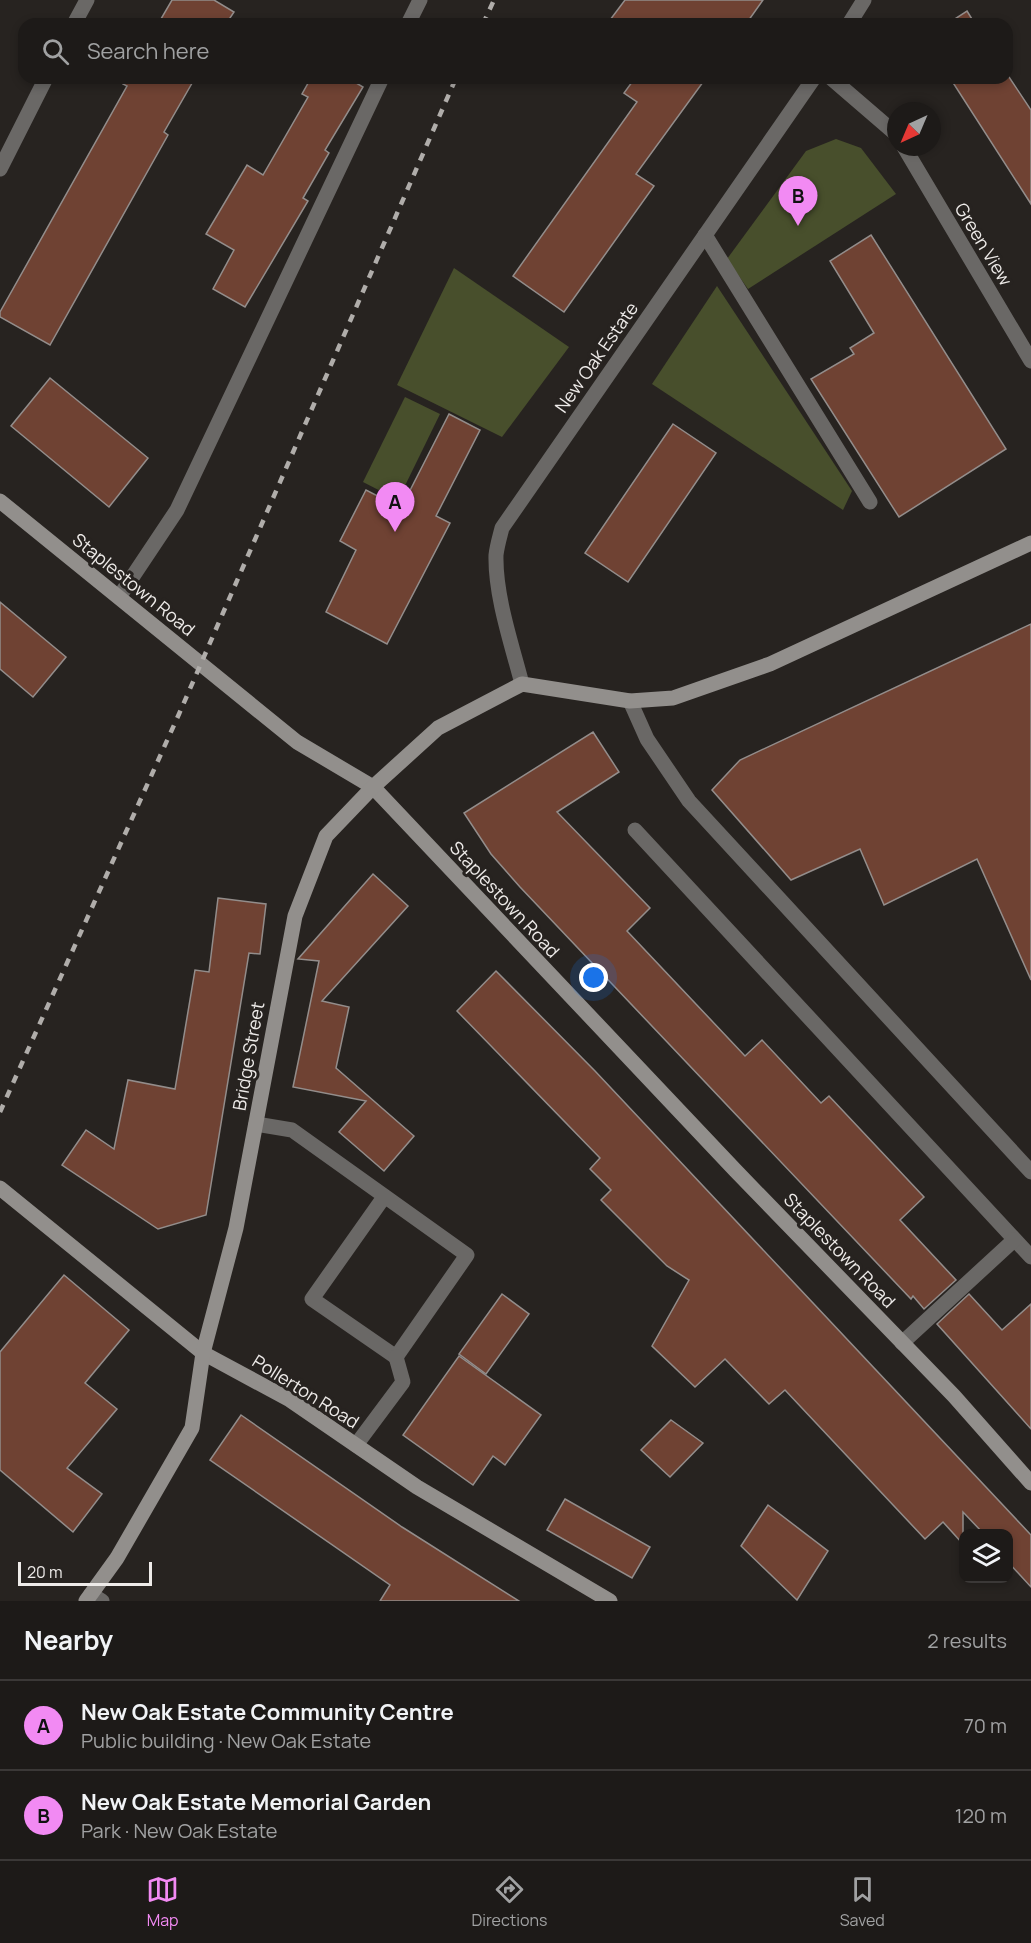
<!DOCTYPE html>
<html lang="en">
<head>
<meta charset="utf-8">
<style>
	body { margin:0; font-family:Manrope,sans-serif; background:#2a2725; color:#f1f3f6 }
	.controls { position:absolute; right:18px; bottom:18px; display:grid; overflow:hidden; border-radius:12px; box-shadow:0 3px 9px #0003 }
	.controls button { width:54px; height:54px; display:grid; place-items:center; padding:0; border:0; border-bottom:2px solid #3b3837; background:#1d1a18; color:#f1f3f6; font:30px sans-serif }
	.compass { position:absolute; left:887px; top:102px; width:54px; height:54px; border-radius:50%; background:#1d1a18; box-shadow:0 3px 9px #0003; rotate:224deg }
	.scale { position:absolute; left:18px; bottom:15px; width:134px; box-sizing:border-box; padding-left:6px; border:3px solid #eeebe9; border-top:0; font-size:16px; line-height:21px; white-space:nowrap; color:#eeebe9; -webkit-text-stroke:4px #272320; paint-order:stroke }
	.you { position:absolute; left:594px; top:978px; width:21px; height:21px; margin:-15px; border:4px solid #fff; border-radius:50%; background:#1a73e8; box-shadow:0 0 0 9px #1a73e833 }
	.badge { display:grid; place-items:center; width:39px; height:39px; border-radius:50%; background:#f28af3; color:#111; font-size:20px; font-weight:700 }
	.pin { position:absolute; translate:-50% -50px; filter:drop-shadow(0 2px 3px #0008) }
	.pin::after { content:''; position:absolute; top:32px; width:21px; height:18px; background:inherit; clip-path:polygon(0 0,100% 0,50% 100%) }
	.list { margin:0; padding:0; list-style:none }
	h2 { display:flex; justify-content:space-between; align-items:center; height:78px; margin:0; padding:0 24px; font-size:26px }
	h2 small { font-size:20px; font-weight:400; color:#a0a1a2 }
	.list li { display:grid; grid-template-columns:39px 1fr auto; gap:18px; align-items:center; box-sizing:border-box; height:90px; padding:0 24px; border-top:2px solid #3b3837 }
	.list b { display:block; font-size:22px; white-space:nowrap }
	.list p { margin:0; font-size:20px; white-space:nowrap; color:#a0a1a2 }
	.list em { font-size:20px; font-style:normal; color:#a0a1a2 }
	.icon { flex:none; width:33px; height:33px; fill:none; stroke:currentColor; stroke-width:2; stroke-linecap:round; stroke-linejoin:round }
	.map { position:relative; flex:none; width:1031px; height:1601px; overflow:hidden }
	.search { position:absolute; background:#1d1a18; box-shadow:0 3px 9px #0003; left:18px; right:18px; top:18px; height:66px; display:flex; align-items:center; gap:15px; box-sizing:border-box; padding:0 21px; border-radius:18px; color:#a0a1a2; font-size:22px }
	.sheet { height:258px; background:#1d1a18 }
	nav { display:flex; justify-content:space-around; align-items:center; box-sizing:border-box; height:84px; border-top:2px solid #3b3837; background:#1d1a18; font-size:16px; color:#a0a1a2 }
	nav a { display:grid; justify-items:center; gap:3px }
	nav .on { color:#f28af3 }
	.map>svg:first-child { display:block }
	.green { fill:#484f2c }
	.building { fill:#6f4233; stroke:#938d8b; stroke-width:1.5 }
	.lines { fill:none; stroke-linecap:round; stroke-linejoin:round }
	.lane { stroke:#6a6866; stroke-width:15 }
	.street { stroke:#6a6866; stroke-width:15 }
	.secondary { stroke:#928f8c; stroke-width:15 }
	.rail { stroke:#b0adaa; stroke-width:4.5; stroke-dasharray:8 8; stroke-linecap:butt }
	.labels { text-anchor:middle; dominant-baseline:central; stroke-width:6; stroke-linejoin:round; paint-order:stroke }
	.street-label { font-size:18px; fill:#eeebe9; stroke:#272320 }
</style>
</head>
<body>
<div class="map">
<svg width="1031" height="1601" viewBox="0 0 1031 1601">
	<rect width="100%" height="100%" fill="#272320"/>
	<!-- green -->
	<g class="green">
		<polygon points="836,139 861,148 896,194 748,289 727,259 806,151"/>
		<polygon points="454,268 569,347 502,437 397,385"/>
		<polygon points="717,286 852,491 843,510 652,384"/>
		<polygon points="405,397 440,414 398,500 363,482"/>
	</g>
	<!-- building -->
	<g class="building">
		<polygon points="172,0 214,0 234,12 226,24 158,24"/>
		<polygon points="625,0 763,0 746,24 607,24"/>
		<polygon points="967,11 975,24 947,24"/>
		<polygon points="1007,74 1031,110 1031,204 950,78 1007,78"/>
		<polygon points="127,78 195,78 164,132 168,135 50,345 0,317 0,312 127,86 123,84"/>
		<polygon points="311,78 348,78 363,87 325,150 329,153 303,198 308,201 245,307 213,289 234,250 206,234 247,165 263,175 308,97 302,94"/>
		<polygon points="635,78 706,78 636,174 654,186 564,312 513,276 637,102 624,93"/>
		<polygon points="871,235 1006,449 899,517 811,379 854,354 850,348 874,333 830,261"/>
		<polygon points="50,378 148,458 109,507 11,426"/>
		<polygon points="449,414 480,430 436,516 450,523 387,644 326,612 356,550 340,541 366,490 401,508"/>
		<polygon points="673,424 716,453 628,582 585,553"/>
		<polygon points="0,602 66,657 33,697 0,669"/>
		<polygon points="1031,624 1031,980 977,859 884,905 860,849 791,880 712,790 740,760"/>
		<polygon points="593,732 619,772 557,812 650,908 627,931 745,1056 762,1040 821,1103 829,1096 924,1197 900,1220 956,1280 924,1309 913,1296 911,1299 520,887 491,854 464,813"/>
		<polygon points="373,874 408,906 322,1001 349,1007 336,1068 414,1136 384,1171 339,1132 366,1101 293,1087 319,961 298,959"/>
		<polygon points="218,898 266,904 260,954 249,953 206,1215 158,1229 62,1165 86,1130 114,1149 128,1080 175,1089 195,970 209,972"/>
		<polygon points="496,971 595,1071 1031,1535 1031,1587 1008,1562 1008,1533 983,1533 963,1512 963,1544 943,1522 925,1539 785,1390 769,1404 725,1359 695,1387 652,1346 689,1280 667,1266 601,1200 611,1190 590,1169 600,1158 457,1011"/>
		<polygon points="64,1275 129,1330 85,1383 117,1409 67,1468 102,1494 73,1532 0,1470 0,1352"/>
		<polygon points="502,1294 529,1314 486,1374 459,1354"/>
		<polygon points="969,1294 1002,1330 1031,1304 1031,1429 937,1324"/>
		<polygon points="459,1356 541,1415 505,1465 493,1456 473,1485 403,1435"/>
		<polygon points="241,1415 402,1527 519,1601 380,1601 390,1585 210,1460"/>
		<polygon points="671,1420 703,1443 670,1477 641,1450"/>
		<polygon points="565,1499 650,1547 632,1578 547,1530"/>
		<polygon points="768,1505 828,1551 797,1600 741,1546"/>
	</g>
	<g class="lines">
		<!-- lane -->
		<g class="lane">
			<polyline points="408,24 420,0"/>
			<polyline points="705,235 870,502"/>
			<polyline points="119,597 177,510 382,78"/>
			<polyline points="630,701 647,739 689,801 1031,1172"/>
			<polyline points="635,830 1031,1257"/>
			<polyline points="256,1124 292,1130 467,1255 396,1357 312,1299 384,1197"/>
			<polyline points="902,1343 1014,1240"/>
			<polyline points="356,1445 403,1382 396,1357"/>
			<polyline points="91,1594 102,1601"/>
		</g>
		<!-- street -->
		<g class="street">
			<polyline points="74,24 87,0"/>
			<polyline points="849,24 864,0"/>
			<polyline points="831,78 896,134"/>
			<polyline points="904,147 1031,361"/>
			<polyline points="0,169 46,78"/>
			<path d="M522,684C512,645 495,596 496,555C497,546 500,536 502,528L814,78"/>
		</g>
		<!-- secondary -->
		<g class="secondary">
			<polyline points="0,501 297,742 373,787 735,1170 954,1396 1031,1483"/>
			<polyline points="0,1188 203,1353 290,1400 417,1487 610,1601"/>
			<polyline points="86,1601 117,1558 192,1428 203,1353 236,1228 295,916 326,836 373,787 438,728 522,684 630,701 673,698 770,664 1031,543"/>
		</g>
		<!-- rail -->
		<g class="rail">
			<polyline points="483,24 494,0"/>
			<polyline points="0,1112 179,714 456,78"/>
		</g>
	</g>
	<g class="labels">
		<!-- street labels -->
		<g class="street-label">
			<text transform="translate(984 244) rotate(59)">Green View</text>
			<text transform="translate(596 357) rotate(-55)">New Oak Estate</text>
			<text transform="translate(134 584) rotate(39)">Staplestown Road</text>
			<text transform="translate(505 899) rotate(47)">Staplestown Road</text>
			<text transform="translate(248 1056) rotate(-80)">Bridge Street</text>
			<text transform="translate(840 1250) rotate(46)">Staplestown Road</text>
			<text transform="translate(306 1391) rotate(32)">Pollerton Road</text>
		</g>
	</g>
</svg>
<div class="controls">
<button><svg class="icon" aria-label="layers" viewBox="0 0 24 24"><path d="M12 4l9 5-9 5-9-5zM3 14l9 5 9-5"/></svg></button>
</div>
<svg class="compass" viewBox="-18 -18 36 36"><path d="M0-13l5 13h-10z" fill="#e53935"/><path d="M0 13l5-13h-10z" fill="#a0a1a2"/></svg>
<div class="scale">20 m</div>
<div class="you"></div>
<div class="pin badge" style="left:395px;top:532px">A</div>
<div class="pin badge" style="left:798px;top:226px">B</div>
<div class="search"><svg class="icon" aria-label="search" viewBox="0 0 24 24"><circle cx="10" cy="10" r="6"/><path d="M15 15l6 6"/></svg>Search here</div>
</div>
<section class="sheet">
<h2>Nearby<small>2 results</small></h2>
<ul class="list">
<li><span class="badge">A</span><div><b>New Oak Estate Community Centre</b><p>Public building · New Oak Estate</p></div><em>70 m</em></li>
<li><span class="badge">B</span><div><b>New Oak Estate Memorial Garden</b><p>Park · New Oak Estate</p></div><em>120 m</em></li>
</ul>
</section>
<nav>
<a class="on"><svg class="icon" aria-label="map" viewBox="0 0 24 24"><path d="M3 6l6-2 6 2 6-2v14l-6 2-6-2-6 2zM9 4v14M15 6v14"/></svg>Map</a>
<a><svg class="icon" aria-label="directions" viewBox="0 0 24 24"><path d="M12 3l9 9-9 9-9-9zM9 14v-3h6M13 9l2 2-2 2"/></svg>Directions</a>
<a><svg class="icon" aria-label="saved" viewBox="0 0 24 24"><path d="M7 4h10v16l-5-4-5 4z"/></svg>Saved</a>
</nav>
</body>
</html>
